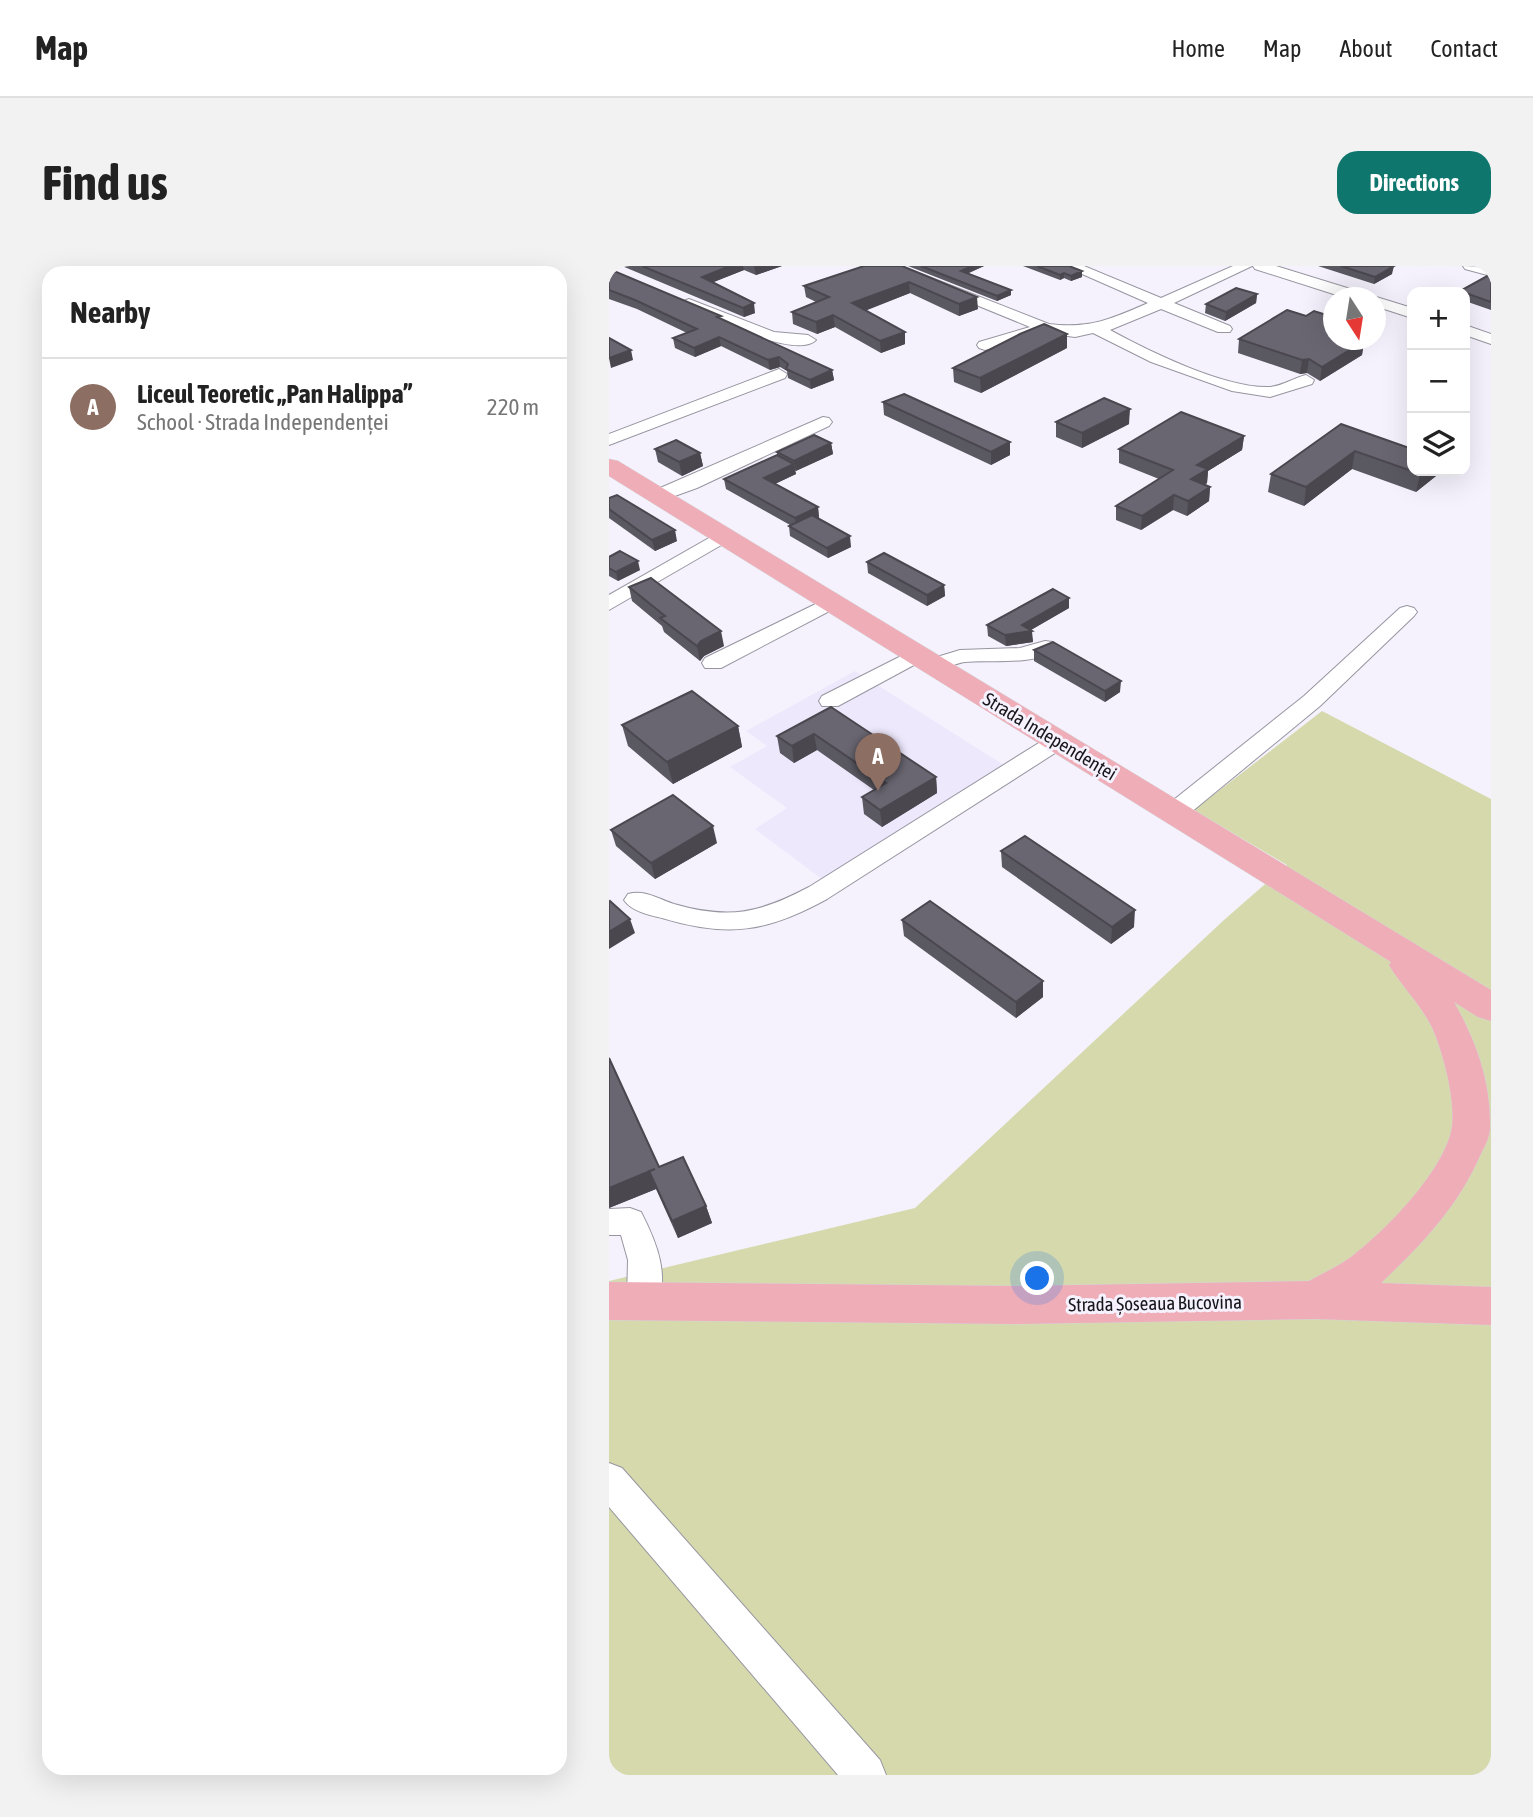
<!DOCTYPE html>
<html lang="en">
<head>
<meta charset="utf-8">
<style>
	body { margin:0; font-family:"Asap Condensed",sans-serif; background:#f2f2f2; color:#222 }
	.controls { position:absolute; right:21px; top:21px; display:grid; overflow:hidden; border-radius:14px; box-shadow:0 7px 28px #0002 }
	.controls button { width:63px; height:63px; display:grid; place-items:center; padding:0; border:0; border-bottom:2px solid #e0e0e0; background:#fff; color:#222; font:35px sans-serif }
	.compass { position:absolute; left:714px; top:21px; width:63px; height:63px; border-radius:50%; background:#fff; box-shadow:0 7px 28px #0002; rotate:168deg }
	.you { position:absolute; left:429px; top:1013px; width:24px; height:24px; margin:-18px; border:5px solid #fff; border-radius:50%; background:#1a73e8; box-shadow:0 0 0 10px #1a73e833 }
	.badge { display:grid; place-items:center; width:46px; height:46px; border-radius:50%; background:#0f766e; color:#fff; font-size:23px; font-weight:700 }
	.pin { position:absolute; translate:-50% -58px; filter:drop-shadow(0 2px 4px #0008) }
	.pin::after { content:''; position:absolute; top:37px; width:24px; height:21px; background:inherit; clip-path:polygon(0 0,100% 0,50% 100%) }
	.list { margin:0; padding:0; list-style:none }
	h2 { display:flex; justify-content:space-between; align-items:center; height:91px; margin:0; padding:0 28px; font-size:30px }
	h2 small { font-size:23px; font-weight:400; color:#767676 }
	.list li { display:grid; grid-template-columns:46px 1fr auto; gap:21px; align-items:center; box-sizing:border-box; height:98px; padding:0 28px; border-top:2px solid #e0e0e0 }
	.list b { display:block; font-size:26px; white-space:nowrap }
	.list p { margin:0; font-size:23px; white-space:nowrap; color:#767676 }
	.list em { font-size:23px; font-style:normal; color:#767676 }
	.icon { flex:none; width:38px; height:38px; fill:none; stroke:currentColor; stroke-width:2; stroke-linecap:round; stroke-linejoin:round }
	.map { position:relative; flex:none; width:882px; height:1509px; overflow:hidden; border-radius:21px }
	header { display:flex; align-items:center; gap:42px; box-sizing:border-box; height:98px; padding:0 35px; background:#fff; border-bottom:2px solid #e0e0e0 }
	header strong { font-size:33px }
	nav { display:flex; gap:38px; margin-inline-start:auto; font-size:24px }
	.intro { display:flex; align-items:center; justify-content:space-between; box-sizing:border-box; height:168px; padding:0 42px }
	h1 { margin:0; font-size:49px }
	.button { padding:18px 32px; border-radius:21px; background:#0f766e; color:#fff; font-size:24px; font-weight:700 }
	main { display:flex; gap:42px; padding:0 42px }
	aside { flex:1; background:#fff; border-radius:21px; box-shadow:0 7px 28px #0002 }
	.map>svg:first-child { display:block }
	.built { fill:#ede8fc }
	.green { fill:#d5d9ac }
	.lines { fill:none; stroke-linecap:round; stroke-linejoin:round }
	.minor-casing { stroke:#9795a0; stroke-width:2 }
	.major-casing { stroke:#d5d5d6; stroke-width:1 }
	.minor { fill:#fff; fill-rule:evenodd }
	.major { fill:#efadb8; fill-rule:evenodd }
	.wall { fill:#5a5861 }
	.shaded-wall { fill:#4a474f }
	.building { fill:#696671; stroke:#4a474f; stroke-width:2 }
	.labels { text-anchor:middle; dominant-baseline:central; stroke-width:6; stroke-linejoin:round; paint-order:stroke }
	.street-label { font-size:19px; fill:#17161a; stroke:#f5f2fe }
</style>
</head>
<body>
<header>
<strong>Map</strong>
<nav><a>Home</a><a>Map</a><a>About</a><a>Contact</a></nav>
</header>
<div class="intro"><h1>Find us</h1><a class="button">Directions</a></div>
<main>
<aside>
<h2>Nearby<small></small></h2>
<ul class="list">
<li><span class="badge" style="background:#8d6e63">A</span><div><b>Liceul Teoretic „Pan Halippa”</b><p>School · Strada Independenței</p></div><em>220 m</em></li>
</ul>
</aside>
<div class="map">
<svg width="882" height="1509" viewBox="0 0 882 1509">
	<rect width="100%" height="100%" fill="#f5f2fe"/>
	<!-- built -->
	<polygon class="built" points="246,405 409,508 229,625 146,563 178,542 121,501 158,480 137,465"/>
	<!-- green -->
	<polygon class="green" points="713,445 882,533 882,1509 0,1509 0,1015 306,942 615,654 678,599 585,544"/>
	<g class="lines">
		<!-- minor casing -->
		<g class="minor-casing">
			<g id="minor">
				<path d="M272,0H292L440,58C480,63 503,53 539,37L455,0H475L552,32L624,0H643L565,37L621,60L623,63L621,66H609L552,43L501,64C539,85 617,123 661,121C673,120 685,112 697,109L705,114L703,118L661,131L623,125L542,96L484,67L466,71L437,67L376,84L370,82L368,79L370,76L421,61Z"/>
				<polygon points="644,0 667,0 803,42 803,52 766,40 766,32 737,32 646,3"/>
				<polygon points="854,0 882,1 882,10 856,3"/>
				<path d="M80,33L165,66L199,69L207,74C187,94 99,51 75,41L72,38L75,35Z"/>
				<polygon points="856,59 882,68 882,78 856,69"/>
				<polygon points="170,103 178,108 176,112 0,179 0,168"/>
				<polygon points="214,151 220,152 223,156 220,160 88,222 49,236 40,230 42,226"/>
				<polygon points="114,264 121,266 124,270 121,274 0,344 0,329"/>
				<polygon points="223,330 230,332 233,336 230,340 112,402 96,402 93,397 96,392"/>
				<polygon points="798,340 805,342 808,346 805,350 711,440 575,552 566,554 557,552 554,546 557,540 695,430 791,342"/>
				<path d="M436,375L444,376L447,381C433,401 378,393 356,396C342,398 332,407 318,404L315,399L318,394L351,384L411,382Z"/>
				<polygon points="308,382 316,383 319,388 316,393 229,440 213,440 210,435 213,430"/>
				<path d="M449,468L457,470L461,475L457,480L218,633C158,666 119,672 53,652C40,649 22,645 15,634L19,628C35,623 50,633 65,638C120,654 151,647 200,621L441,470Z"/>
				<path d="M21,942L32,946C48,977 62,1011 46,1045L34,1050L22,1045L18,1035L19,994L12,969H0V943Z"/>
				<polygon points="0,1197 13,1202 271,1494 277,1509 229,1509 0,1241"/>
			</g>
		</g>
		<!-- major casing -->
		<g class="major-casing">
			<path id="major" d="M0,193L9,195L882,724V755L869,751L845,736C867,775 882,816 881,862C881,872 874,883 870,892C847,943 812,979 772,1017L882,1021V1059L706,1053L408,1058L0,1054V1016L408,1020L700,1015C714,1007 730,1000 742,991C777,964 831,909 842,866C848,841 836,795 827,771C817,743 795,724 780,699L782,696L0,210Z"/>
		</g>
		<!-- minor -->
		<use href="#minor" class="minor"/>
		<!-- major -->
		<use href="#major" class="major"/>
	</g>
	<!-- wall -->
	<g class="wall">
		<polygon points="13,0 173,0 147,9 135,4 104,16 146,47 135,51"/>
		<polygon points="293,0 369,43 350,50 301,27 256,45 296,78 272,87 226,61 208,68 184,58 183,46 207,36 197,31 195,20"/>
		<polygon points="299,0 375,0 358,8 402,29 388,35"/>
		<polygon points="414,0 460,0 473,5 473,11 462,15 455,12 451,14"/>
		<polygon points="709,0 783,0 783,8 765,18"/>
		<polygon points="0,3 223,104 225,114 202,123 179,112 178,105 171,101 161,104 112,80 86,91 66,82 64,72 78,67 28,43 0,33"/>
		<polygon points="882,8 882,44 856,35 856,26 851,25"/>
		<polygon points="648,28 647,37 616,55 596,47 597,38"/>
		<polygon points="630,73 724,74 755,75 753,89 711,115 698,107 691,108 629,87"/>
		<polygon points="458,82 372,127 345,116 344,102"/>
		<polygon points="274,136 401,176 401,189 382,199 275,149"/>
		<polygon points="447,156 520,158 473,182 447,171"/>
		<polygon points="732,158 827,210 807,226 743,203 695,240 659,226 662,208"/>
		<polygon points="635,170 633,184 599,205 598,217 596,219 601,221 600,235 578,250 564,244 532,264 507,254 507,240 550,213 510,197 510,183"/>
		<polygon points="222,177 224,188 186,205 187,208 166,218 209,241 210,252 209,252 242,281 219,292 181,270 180,260 181,259 117,223 115,213 168,189 168,186"/>
		<polygon points="46,183 91,187 94,200 73,210 49,196"/>
		<polygon points="0,232 68,275 46,285 0,252"/>
		<polygon points="0,291 31,304 9,315 0,310"/>
		<polygon points="258,296 335,319 336,330 318,340 259,307"/>
		<polygon points="20,321 115,380 95,390 91,395 55,366 53,360 23,335"/>
		<polygon points="460,332 460,342 422,364 424,376 397,380 379,370 378,359"/>
		<polygon points="425,384 511,426 496,436 425,395"/>
		<polygon points="222,441 327,511 328,527 273,561 255,548 253,531 265,524 208,484 185,497 171,487 168,470"/>
		<polygon points="13,459 129,460 133,481 64,518 19,480"/>
		<polygon points="2,564 108,577 46,613 7,580"/>
		<polygon points="392,585 525,661 502,678 393,601"/>
		<polygon points="293,654 434,715 434,731 407,752 295,670"/>
		<polygon points="0,792 50,901 97,940 103,957 69,972 47,923 0,942"/>
	</g>
	<!-- shaded-wall -->
	<g class="shaded-wall">
		<polygon points="121,0 134,0 135,4 95,20 93,11"/>
		<polygon points="145,0 173,0 147,9"/>
		<polygon points="363,0 375,0 352,10 352,5"/>
		<polygon points="785,0 783,8 765,18 766,11"/>
		<polygon points="473,5 473,11 462,15 462,10"/>
		<polygon points="455,7 455,12 451,14 451,9"/>
		<polygon points="300,16 301,27 244,49 243,37"/>
		<polygon points="402,24 402,29 388,35 388,30"/>
		<polygon points="648,28 647,37 616,55 617,46"/>
		<polygon points="368,31 369,43 350,50 350,38"/>
		<polygon points="145,37 146,47 135,51 134,42"/>
		<polygon points="224,49 226,61 208,68 207,56"/>
		<polygon points="724,56 724,70 717,76 719,62"/>
		<polygon points="296,66 296,78 272,87 271,75"/>
		<polygon points="458,68 458,82 372,127 371,112"/>
		<polygon points="110,71 112,80 86,91 85,82"/>
		<polygon points="755,75 753,89 711,115 713,101"/>
		<polygon points="22,84 24,94 2,102 0,92"/>
		<polygon points="170,91 171,101 161,104 159,94"/>
		<polygon points="700,93 698,107 691,108 693,94"/>
		<polygon points="223,104 225,114 202,123 201,114"/>
		<polygon points="521,143 520,158 473,182 473,167"/>
		<polygon points="635,170 633,184 599,205 598,217 581,227 582,213 588,199"/>
		<polygon points="401,176 401,189 382,199 382,186"/>
		<polygon points="222,177 224,188 187,205 185,195"/>
		<polygon points="746,185 743,203 695,240 697,221"/>
		<polygon points="91,187 94,200 73,210 70,196"/>
		<polygon points="185,198 187,208 157,222 155,212"/>
		<polygon points="815,205 828,205 827,210 807,226 811,208"/>
		<polygon points="601,221 600,235 578,250 579,235"/>
		<polygon points="565,229 564,244 532,264 533,250"/>
		<polygon points="209,241 210,252 188,263 186,252"/>
		<polygon points="66,264 68,275 46,285 43,274"/>
		<polygon points="241,270 242,281 219,292 218,282"/>
		<polygon points="29,295 31,304 9,315 7,306"/>
		<polygon points="335,319 336,330 318,340 318,329"/>
		<polygon points="460,332 460,342 420,365 423,365 424,376 397,380 396,369"/>
		<polygon points="112,365 115,380 95,390 91,395 88,380 92,375"/>
		<polygon points="512,415 511,426 496,436 496,425"/>
		<polygon points="129,460 133,481 64,518 58,496"/>
		<polygon points="205,468 208,484 185,497 183,480"/>
		<polygon points="327,511 328,527 273,561 271,544"/>
		<polygon points="104,560 108,577 46,613 42,597"/>
		<polygon points="526,644 525,661 502,678 503,661"/>
		<polygon points="21,653 26,667 0,683 0,666"/>
		<polygon points="434,715 434,731 407,752 407,736"/>
		<polygon points="46,903 40,905 47,923 0,942 0,922"/>
		<polygon points="97,940 103,957 69,972 63,955"/>
	</g>
	<!-- building -->
	<g class="building">
		<polygon points="33,0 121,0 93,11 145,37 134,42"/>
		<polygon points="255,0 293,0 368,31 350,38 300,16 243,37 296,66 271,75 224,49 207,56 183,46 220,31 195,20"/>
		<polygon points="312,0 363,0 352,5 402,24 388,30"/>
		<polygon points="428,0 460,0 473,5 462,10 455,7 451,9"/>
		<polygon points="732,0 785,0 766,11"/>
		<polygon points="0,3 112,50 108,51 223,104 201,114 177,103 179,98 170,91 159,94 110,71 85,82 64,72 88,63 26,34 0,24"/>
		<polygon points="882,8 882,36 851,25"/>
		<polygon points="627,22 648,28 617,46 597,38"/>
		<polygon points="678,44 697,50 705,45 724,51 724,56 719,62 720,66 724,69 724,74 751,74 755,75 713,101 700,93 693,94 630,73"/>
		<polygon points="435,58 458,68 371,112 344,102 411,68"/>
		<polygon points="0,72 22,84 0,92"/>
		<polygon points="295,128 401,176 382,186 274,136"/>
		<polygon points="495,132 521,143 473,167 447,156"/>
		<polygon points="572,146 635,170 588,199 599,203 582,213 601,221 579,235 565,229 533,250 507,240 564,204 510,183"/>
		<polygon points="732,158 803,183 803,205 815,205 811,208 746,185 697,221 662,208"/>
		<polygon points="205,169 222,177 185,195 168,186"/>
		<polygon points="67,174 91,187 70,196 46,183"/>
		<polygon points="168,189 185,198 155,212 209,241 186,252 115,213"/>
		<polygon points="8,229 66,264 43,274 0,243 0,232"/>
		<polygon points="203,249 241,270 218,282 180,260"/>
		<polygon points="11,285 29,295 7,306 0,302 0,291"/>
		<polygon points="275,287 335,319 318,329 258,296"/>
		<polygon points="42,312 112,365 92,375 88,380 51,352 56,350 20,321"/>
		<polygon points="444,323 460,332 413,359 423,365 396,369 378,359"/>
		<polygon points="444,376 512,415 496,425 425,384"/>
		<polygon points="83,425 129,460 58,496 13,459"/>
		<polygon points="222,441 327,511 271,544 253,531 277,517 205,468 183,480 168,470"/>
		<polygon points="64,529 104,560 42,597 2,564"/>
		<polygon points="416,570 526,644 503,661 392,585"/>
		<polygon points="1,635 21,653 0,666 0,636"/>
		<polygon points="321,635 434,715 407,736 293,654"/>
		<polygon points="0,792 50,901 74,891 97,940 63,955 40,905 46,903 0,922"/>
	</g>
	<g class="labels">
		<!-- street labels -->
		<g class="street-label">
			<text transform="translate(441 470) rotate(31)">Strada Independenței</text>
			<text transform="translate(546 1037) rotate(-1)">Strada Șoseaua Bucovina</text>
		</g>
	</g>
</svg>
<div class="controls">
<button>+</button>
<button>−</button>
<button><svg class="icon" aria-label="layers" viewBox="0 0 24 24"><path d="M12 4l9 5-9 5-9-5zM3 14l9 5 9-5"/></svg></button>
</div>
<svg class="compass" viewBox="-18 -18 36 36"><path d="M0-13l5 13h-10z" fill="#e53935"/><path d="M0 13l5-13h-10z" fill="#767676"/></svg>
<div class="you"></div>
<div class="pin badge" style="left:269px;top:525px;background:#8d6e63">A</div>
</div>
</main>
</body>
</html>
